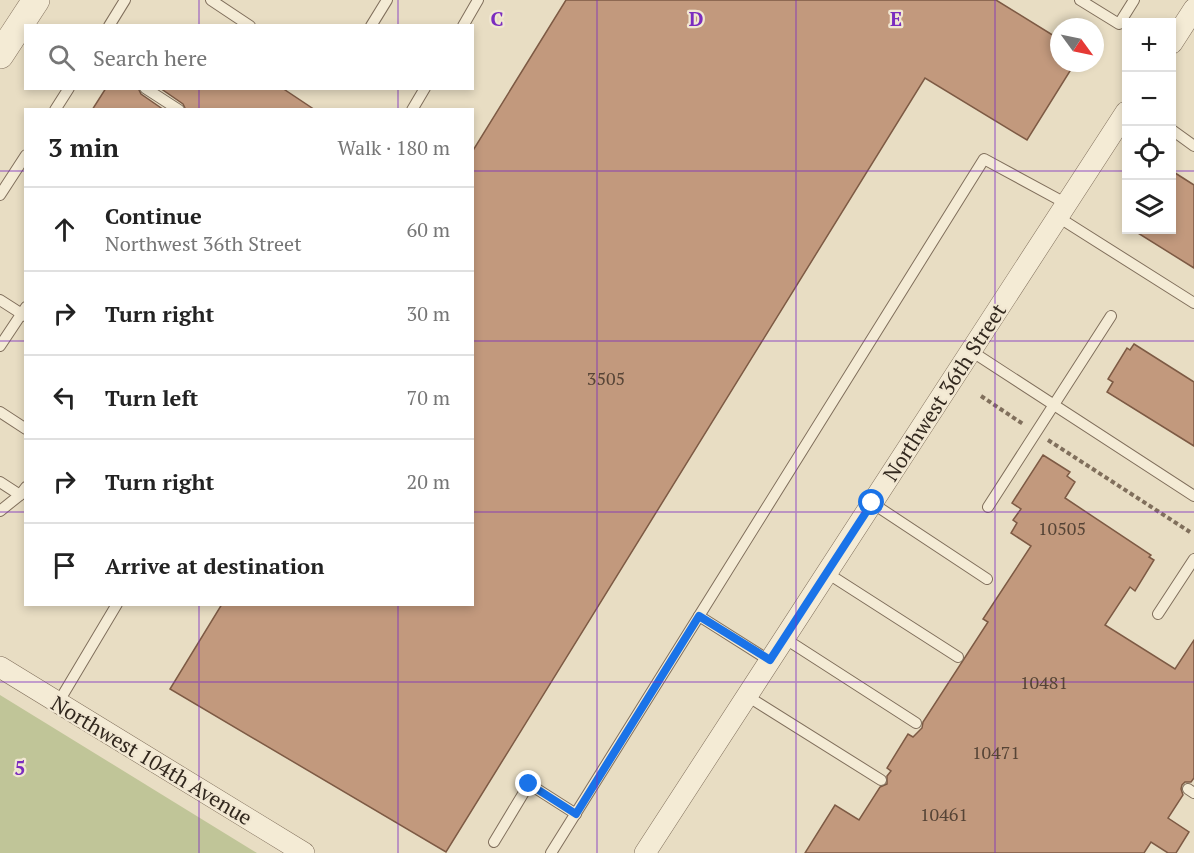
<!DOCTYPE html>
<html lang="en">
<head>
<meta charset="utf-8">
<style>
	body { margin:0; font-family:"PT Serif",serif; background:#f6f6f6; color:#222 }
	.controls { position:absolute; right:18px; top:18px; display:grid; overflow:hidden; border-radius:0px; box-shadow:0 3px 9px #0003 }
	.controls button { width:54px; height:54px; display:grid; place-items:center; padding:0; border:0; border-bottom:2px solid #e0e0e0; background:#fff; color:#222; font:30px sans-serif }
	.compass { position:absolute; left:1050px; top:18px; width:54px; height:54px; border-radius:50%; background:#fff; box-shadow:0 3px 9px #0003; rotate:123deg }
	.stop { position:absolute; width:18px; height:18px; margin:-14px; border:4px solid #1a73e8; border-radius:50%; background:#fff }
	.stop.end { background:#1a73e8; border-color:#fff; box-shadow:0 2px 6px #0008 }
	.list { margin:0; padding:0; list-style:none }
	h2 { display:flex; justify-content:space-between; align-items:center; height:78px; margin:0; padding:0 24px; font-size:26px }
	h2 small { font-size:20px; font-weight:400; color:#767676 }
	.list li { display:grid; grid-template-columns:39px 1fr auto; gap:18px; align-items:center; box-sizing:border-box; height:84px; padding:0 24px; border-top:2px solid #e0e0e0 }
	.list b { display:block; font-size:22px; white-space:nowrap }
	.list p { margin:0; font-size:20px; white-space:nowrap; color:#767676 }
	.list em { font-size:20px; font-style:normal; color:#767676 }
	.icon { flex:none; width:33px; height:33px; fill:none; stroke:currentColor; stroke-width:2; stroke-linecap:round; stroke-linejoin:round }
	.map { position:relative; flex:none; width:1194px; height:853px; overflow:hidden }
	.search { position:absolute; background:#fff; box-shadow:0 3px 9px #0003; left:24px; top:24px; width:450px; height:66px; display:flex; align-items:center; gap:15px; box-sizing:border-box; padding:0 21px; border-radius:0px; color:#767676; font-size:22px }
	.panel { position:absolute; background:#fff; box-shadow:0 3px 9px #0003; left:24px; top:108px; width:450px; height:498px; border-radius:0px }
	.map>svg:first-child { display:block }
	.green { fill:#c0c598 }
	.building { fill:#c2997d; stroke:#7d5a44; stroke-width:1.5 }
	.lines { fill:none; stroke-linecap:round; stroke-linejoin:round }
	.service-casing { stroke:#806f5c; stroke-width:12 }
	.minor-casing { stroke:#806f5c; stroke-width:22 }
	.tertiary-casing { stroke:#806f5c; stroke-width:28 }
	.path { stroke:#806f5c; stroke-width:4; stroke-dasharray:4.5 3; stroke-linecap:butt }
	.service { stroke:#f4ebd5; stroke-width:10 }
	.minor { stroke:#f4ebd5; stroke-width:21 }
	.tertiary { stroke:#f4ebd5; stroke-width:27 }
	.route { stroke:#1a73e8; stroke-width:8 }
	.grid { fill:none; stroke:#7b2cbf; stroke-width:1.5; stroke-opacity:0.55 }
	.labels { text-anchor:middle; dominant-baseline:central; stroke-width:4.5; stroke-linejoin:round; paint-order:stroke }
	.number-label { font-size:18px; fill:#564436 }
	.street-label { font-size:21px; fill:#32281e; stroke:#f1e7d2 }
	.grid-label { font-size:20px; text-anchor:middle; font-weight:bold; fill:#7b2cbf; stroke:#f1e7d2; stroke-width:4.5; stroke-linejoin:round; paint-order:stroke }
</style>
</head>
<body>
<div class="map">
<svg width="1194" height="853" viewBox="0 0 1194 853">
	<rect width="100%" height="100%" fill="#e8ddc3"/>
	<!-- green -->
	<polygon class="green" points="0,695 257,853 0,853"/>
	<!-- building -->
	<g class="building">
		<polygon points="566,0 996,0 1059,39 1059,63 1075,63 1027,140 925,78 446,852 170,689 222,604 472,604 472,152"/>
		<polygon points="106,88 138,88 141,94 164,110 92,110"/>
		<polygon points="160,88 282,88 315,110 186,110 183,104"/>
		<polygon points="1172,171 1194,185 1194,268 1133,230 1172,230"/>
		<polygon points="1134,344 1194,382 1194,446 1107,392 1113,382 1108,379 1127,348 1130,350"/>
		<polygon points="1043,455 1070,472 1067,476 1075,482 1065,498 1151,555 1149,557 1154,560 1135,591 1130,587 1105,625 1175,669 1194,640 1194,778 1191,782 1185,782 1182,785 1181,789 1183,795 1168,818 1189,832 1176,853 1168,853 1151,842 1144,853 805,853 835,805 859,820 880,787 887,784 887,776 891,771 887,768 908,734 913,737 922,728 923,722 988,622 983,619 1031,546 1011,533 1017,523 1013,520 1021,509 1012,503"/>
	</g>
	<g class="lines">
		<!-- service casing -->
		<g class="service-casing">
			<g id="service">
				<polyline points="211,0 250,26"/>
				<polyline points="1080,0 1119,24 1134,0"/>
				<polyline points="109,26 125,0"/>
				<polyline points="371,26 387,0"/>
				<polyline points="463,26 478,0"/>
				<polyline points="145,88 179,110"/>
				<polyline points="55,110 69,88"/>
				<polyline points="412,110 425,88"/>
				<polyline points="1172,130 1194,146"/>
				<polyline points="0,195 26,155"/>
				<polyline points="1058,217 1194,303"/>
				<polyline points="0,300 25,316"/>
				<polyline points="0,346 26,307"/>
				<polyline points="971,351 1194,496"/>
				<polyline points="0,412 26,429"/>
				<polyline points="0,482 20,495"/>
				<polyline points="872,503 987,579"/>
				<polyline points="988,507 1111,316"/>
				<polyline points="0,511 20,495 26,487"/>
				<polyline points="827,573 958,657"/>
				<polyline points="1158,614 1194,559"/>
				<polyline points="699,616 984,159 1067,204"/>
				<polyline points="784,638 916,723"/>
				<polyline points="747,696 881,780"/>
				<polyline points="58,703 117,604"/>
				<polyline points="1188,789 1194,793"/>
				<polyline points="494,842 529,784 576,814"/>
				<polyline points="551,853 699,616 770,661"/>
			</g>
		</g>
		<!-- minor casing -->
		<g class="minor-casing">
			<g id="minor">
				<polyline points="1172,43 1194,9"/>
				<polyline points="0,667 304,853"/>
				<polyline points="645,853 1126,112"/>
			</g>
		</g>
		<!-- tertiary casing -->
		<g class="tertiary-casing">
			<polyline id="tertiary" points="0,55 36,0"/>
		</g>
		<!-- path -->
		<g class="path">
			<polyline points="981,396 1023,424"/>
			<polyline points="1048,440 1190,532"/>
		</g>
		<!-- service -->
		<use href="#service" class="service"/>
		<!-- minor -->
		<use href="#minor" class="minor"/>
		<!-- tertiary -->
		<use href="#tertiary" class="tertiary"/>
	</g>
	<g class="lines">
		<!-- route -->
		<polyline class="route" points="529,784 576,814 699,616 770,660 872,503"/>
	</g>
	<!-- grid -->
	<path class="grid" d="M199,0V26M398,0V26M597,0V853M796,0V853M995,0V853M199,88V110M398,88V110M0,171H26M472,171H1126M1172,171H1194M0,341H26M472,341H1194M0,512H26M472,512H1194M199,604V853M398,604V853M0,682H1194"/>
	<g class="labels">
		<!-- number labels -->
		<g class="number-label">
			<text x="606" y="378">3505</text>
			<text x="1062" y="528">10505</text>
			<text x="1044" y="682">10481</text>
			<text x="996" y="752">10471</text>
			<text x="944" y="814">10461</text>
		</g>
		<!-- street labels -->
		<g class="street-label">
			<text transform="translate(944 392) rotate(-57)">Northwest 36th Street</text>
			<text transform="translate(152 760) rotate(31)">Northwest 104th Avenue</text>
		</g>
	</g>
	<g class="grid-label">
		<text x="497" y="26">C</text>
		<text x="696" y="26">D</text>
		<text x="896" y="26">E</text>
		<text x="20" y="775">5</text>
	</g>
</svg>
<div class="controls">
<button>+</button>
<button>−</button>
<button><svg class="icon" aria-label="locate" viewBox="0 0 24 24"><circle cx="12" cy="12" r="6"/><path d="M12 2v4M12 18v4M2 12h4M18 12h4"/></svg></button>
<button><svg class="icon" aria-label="layers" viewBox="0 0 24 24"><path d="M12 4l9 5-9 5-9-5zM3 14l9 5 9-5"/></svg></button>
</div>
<svg class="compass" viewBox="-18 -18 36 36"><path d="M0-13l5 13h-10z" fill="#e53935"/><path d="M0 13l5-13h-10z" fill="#767676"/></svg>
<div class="stop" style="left:872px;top:503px"></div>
<div class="stop end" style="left:529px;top:784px"></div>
<div class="search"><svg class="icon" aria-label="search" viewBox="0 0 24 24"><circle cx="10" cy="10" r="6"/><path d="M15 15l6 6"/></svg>Search here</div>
<section class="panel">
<h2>3 min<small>Walk · 180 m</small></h2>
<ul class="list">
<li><svg class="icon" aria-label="ahead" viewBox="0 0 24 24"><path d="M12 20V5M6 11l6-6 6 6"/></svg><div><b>Continue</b><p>Northwest 36th Street</p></div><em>60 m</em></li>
<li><svg class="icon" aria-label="right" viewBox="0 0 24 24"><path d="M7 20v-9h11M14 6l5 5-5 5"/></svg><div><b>Turn right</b></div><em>30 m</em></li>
<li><svg class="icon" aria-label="left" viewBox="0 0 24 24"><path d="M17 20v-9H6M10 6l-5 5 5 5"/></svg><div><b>Turn left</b></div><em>70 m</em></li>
<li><svg class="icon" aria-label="right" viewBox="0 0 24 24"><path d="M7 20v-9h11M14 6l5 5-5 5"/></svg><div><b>Turn right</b></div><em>20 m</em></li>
<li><svg class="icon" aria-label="arrive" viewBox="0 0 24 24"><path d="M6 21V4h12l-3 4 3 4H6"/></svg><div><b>Arrive at destination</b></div></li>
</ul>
</section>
</div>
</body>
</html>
